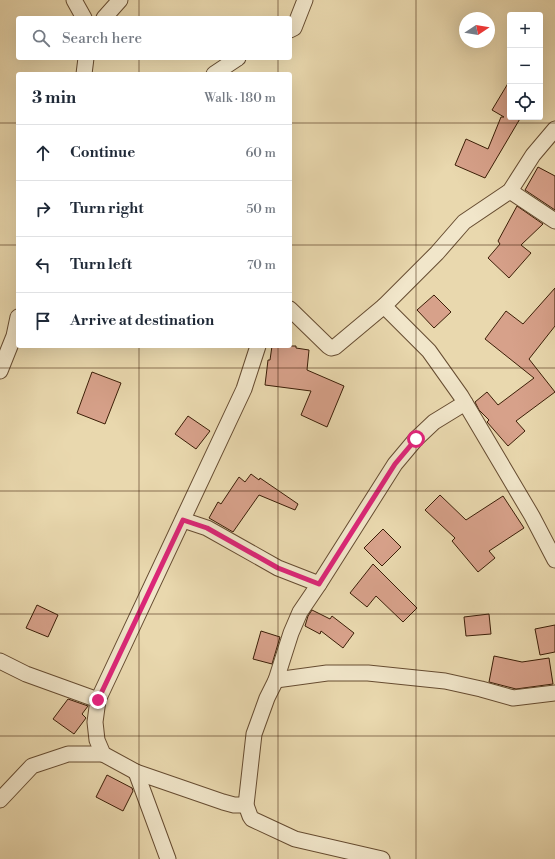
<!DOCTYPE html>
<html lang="en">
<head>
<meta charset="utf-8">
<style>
	body { margin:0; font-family:"Libre Bodoni",serif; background:#f2f2f3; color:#1f2937 }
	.controls { position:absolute; right:12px; top:12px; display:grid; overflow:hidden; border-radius:4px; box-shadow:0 4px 16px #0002 }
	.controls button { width:36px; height:36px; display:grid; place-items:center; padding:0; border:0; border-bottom:1px solid #e0e1e3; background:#fff; color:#1f2937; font:20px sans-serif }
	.compass { position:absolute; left:459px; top:12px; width:36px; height:36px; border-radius:50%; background:#fff; box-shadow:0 4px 16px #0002; rotate:78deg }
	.stop { position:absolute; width:12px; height:12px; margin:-9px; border:3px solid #db2777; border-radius:50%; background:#fff }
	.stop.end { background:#db2777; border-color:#fff; box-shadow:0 1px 4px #0008 }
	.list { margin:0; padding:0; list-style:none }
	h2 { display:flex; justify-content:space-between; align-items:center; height:52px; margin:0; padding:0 16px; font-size:17px }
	h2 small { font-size:13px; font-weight:400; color:#747a83 }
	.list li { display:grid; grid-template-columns:26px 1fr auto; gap:12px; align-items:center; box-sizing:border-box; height:56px; padding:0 16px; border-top:1px solid #e0e1e3 }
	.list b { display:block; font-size:15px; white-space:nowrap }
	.list em { font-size:13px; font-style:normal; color:#747a83 }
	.icon { flex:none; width:22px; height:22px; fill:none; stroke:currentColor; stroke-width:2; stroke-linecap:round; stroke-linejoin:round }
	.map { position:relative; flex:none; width:555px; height:859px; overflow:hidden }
	.search { position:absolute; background:#fff; box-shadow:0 4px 16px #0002; left:16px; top:16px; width:276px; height:44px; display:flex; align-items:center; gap:10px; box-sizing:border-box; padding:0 14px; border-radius:4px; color:#747a83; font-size:15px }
	.panel { position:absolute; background:#fff; box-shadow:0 4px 16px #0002; left:16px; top:72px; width:276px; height:276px; border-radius:4px }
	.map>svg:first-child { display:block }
	.building { fill:#d7a18a; stroke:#3b1e07 }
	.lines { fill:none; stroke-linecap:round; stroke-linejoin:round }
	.minor-casing { stroke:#664c31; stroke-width:17 }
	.minor { stroke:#f1e6ca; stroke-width:15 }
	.route { stroke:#db2777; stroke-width:5 }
	.grid { fill:none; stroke:#3b1e07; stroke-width:1; stroke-opacity:0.55 }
</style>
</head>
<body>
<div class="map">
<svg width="555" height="859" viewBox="0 0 555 859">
	<rect width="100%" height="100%" fill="#e9d8ae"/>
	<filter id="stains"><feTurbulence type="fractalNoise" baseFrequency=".005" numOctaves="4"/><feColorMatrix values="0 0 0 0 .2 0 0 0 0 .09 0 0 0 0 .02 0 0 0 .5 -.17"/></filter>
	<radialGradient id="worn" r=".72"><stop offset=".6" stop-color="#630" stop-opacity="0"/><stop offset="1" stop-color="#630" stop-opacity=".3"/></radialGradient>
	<!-- building -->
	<g class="building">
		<polygon points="510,80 510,117 521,117 485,178 455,165 466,139 488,149 501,117 504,117 492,110"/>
		<polygon points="538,167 555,176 555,210 525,190"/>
		<polygon points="517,206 543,224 521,245 531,253 509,278 488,258 500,244 498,241"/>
		<polygon points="555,288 555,326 529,359 555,392 516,421 525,431 508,446 487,422 489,420 479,410 475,402 487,392 498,405 534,378 485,339 506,311 523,324"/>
		<polygon points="434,295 451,312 434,328 417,310"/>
		<polygon points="272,346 296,346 296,348 309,350 307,370 344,386 327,427 301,415 311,391 265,385 268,360 270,360"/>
		<polygon points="92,372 121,383 105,424 77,413"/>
		<polygon points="188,416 210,431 196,449 175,434"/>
		<polygon points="251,474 259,480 260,478 298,504 295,510 259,495 233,532 209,518 218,502 221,504 239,477 245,482"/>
		<polygon points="440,495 466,520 503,496 524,528 489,551 495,558 478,572 452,541 455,538 425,510"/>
		<polygon points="383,529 401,547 382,566 364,548"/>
		<polygon points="373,564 417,608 403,622 376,596 367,607 350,593"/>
		<polygon points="37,605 58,615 48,637 26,628"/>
		<polygon points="312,610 330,619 332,616 354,633 343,648 321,631 320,634 305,626 308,616"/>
		<polygon points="489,614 491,634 466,636 464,617"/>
		<polygon points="555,625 555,652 540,655 535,629"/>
		<polygon points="261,631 280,637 272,664 253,659"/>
		<polygon points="494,656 522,662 549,658 553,684 516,689 489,682"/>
		<polygon points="68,699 88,706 82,714 86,718 74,734 53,719"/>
		<polygon points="107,775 132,788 133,791 123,811 96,797"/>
	</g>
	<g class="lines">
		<!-- minor casing -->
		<g class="minor-casing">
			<g id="minor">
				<polyline points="74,0 84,18"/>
				<polyline points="104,18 120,0"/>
				<polyline points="290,30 294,28 305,0"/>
				<polyline points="84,74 86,58"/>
				<polyline points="214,74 238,58"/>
				<polyline points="510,191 555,221"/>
				<polyline points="384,306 429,351 461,396 532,516 555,560"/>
				<polyline points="290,309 328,346 331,348 335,347 384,306 437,253 464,222 510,191 533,155 555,129"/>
				<polyline points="0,371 14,336 18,317"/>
				<polyline points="183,520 207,528 278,568 319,584"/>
				<polyline points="0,661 26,674 98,700"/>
				<polyline points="276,680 327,673 368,673 445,681 481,689 513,698 555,693"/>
				<polyline points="136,772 168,859"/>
				<polyline points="0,800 32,766 68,754 103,754"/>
				<polyline points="246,805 234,805 223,802 136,772 103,754 97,740 95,722 98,700 244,389 258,346"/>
				<polyline points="382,859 295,839 252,819 250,816 246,805 254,734 267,698 276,680 291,633 300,612 319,584 395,464 416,439 434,422 465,403"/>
			</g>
		</g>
		<!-- minor -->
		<use href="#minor" class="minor"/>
	</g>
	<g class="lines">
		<!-- route -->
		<polyline class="route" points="98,700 183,520 207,528 278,568 319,584 395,464 416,439"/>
	</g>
	<!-- grid -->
	<path class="grid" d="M139,0V18M278,0V18M416,0V859M139,58V74M278,58V74M0,123H18M290,123H555M0,245H18M290,245H555M139,346V859M278,346V859M0,368H555M0,491H555M0,614H555M0,736H555"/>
	<rect width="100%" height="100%" filter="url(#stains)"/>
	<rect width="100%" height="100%" fill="url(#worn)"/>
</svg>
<div class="controls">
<button>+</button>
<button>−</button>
<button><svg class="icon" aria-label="locate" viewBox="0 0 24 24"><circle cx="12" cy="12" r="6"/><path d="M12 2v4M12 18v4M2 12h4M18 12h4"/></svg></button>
</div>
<svg class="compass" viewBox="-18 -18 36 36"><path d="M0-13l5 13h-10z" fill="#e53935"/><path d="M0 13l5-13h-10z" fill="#747a83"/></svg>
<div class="stop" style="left:416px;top:439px"></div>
<div class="stop end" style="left:98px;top:700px"></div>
<div class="search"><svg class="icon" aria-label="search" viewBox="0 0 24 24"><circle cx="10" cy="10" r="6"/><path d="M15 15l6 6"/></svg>Search here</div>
<section class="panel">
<h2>3 min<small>Walk · 180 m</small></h2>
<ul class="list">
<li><svg class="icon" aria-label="ahead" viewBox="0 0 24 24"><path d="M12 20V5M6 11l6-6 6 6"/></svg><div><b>Continue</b></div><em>60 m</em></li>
<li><svg class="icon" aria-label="right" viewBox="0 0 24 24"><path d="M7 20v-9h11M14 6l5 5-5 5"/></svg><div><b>Turn right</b></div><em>50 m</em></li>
<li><svg class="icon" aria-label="left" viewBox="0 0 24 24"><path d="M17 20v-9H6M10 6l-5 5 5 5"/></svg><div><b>Turn left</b></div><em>70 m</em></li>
<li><svg class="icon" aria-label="arrive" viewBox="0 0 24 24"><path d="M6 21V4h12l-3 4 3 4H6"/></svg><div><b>Arrive at destination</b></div></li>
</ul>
</section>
</div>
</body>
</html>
